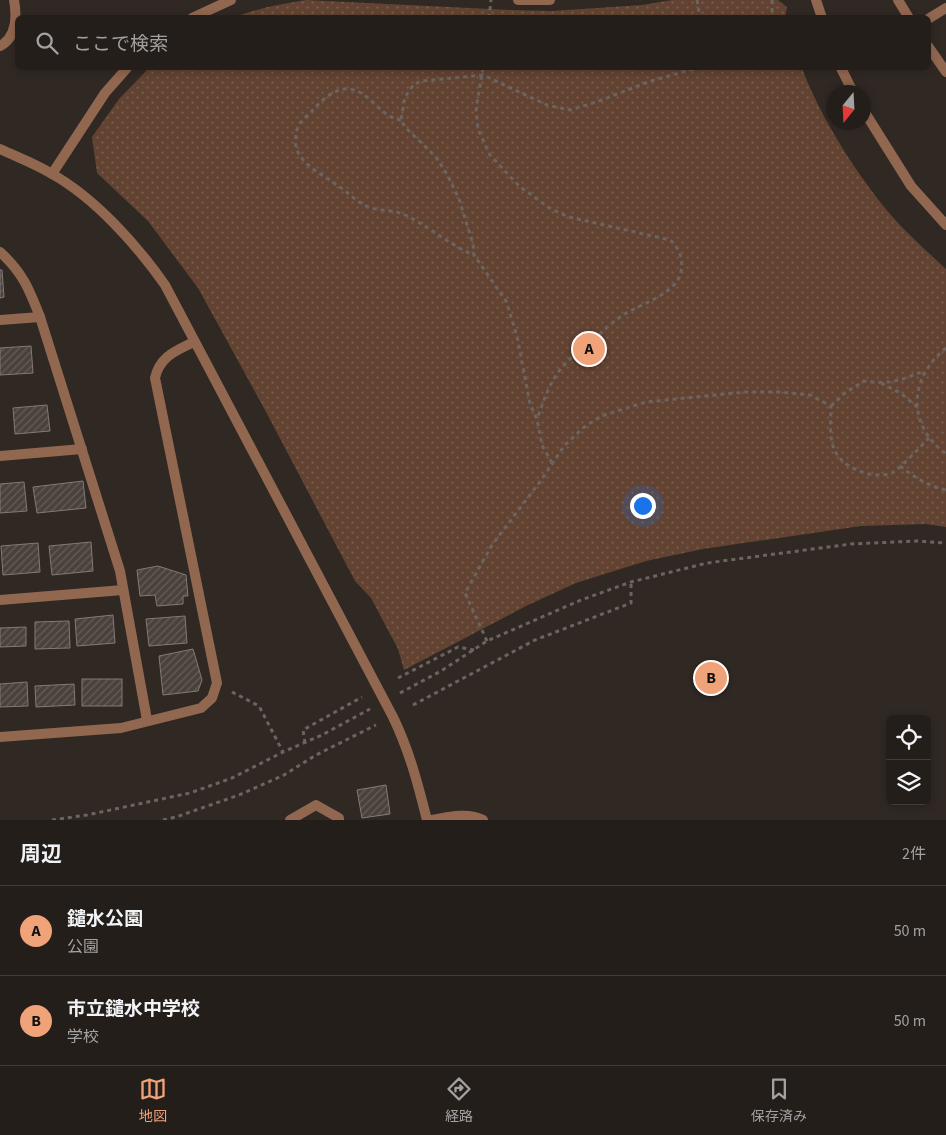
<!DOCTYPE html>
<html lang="ja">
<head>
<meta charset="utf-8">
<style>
	body { margin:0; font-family:"Source Sans 3","Noto Sans JP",sans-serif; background:#2c2723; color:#f1f3f6 }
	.controls { position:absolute; right:15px; bottom:15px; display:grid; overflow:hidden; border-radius:8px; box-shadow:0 2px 8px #0003 }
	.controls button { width:45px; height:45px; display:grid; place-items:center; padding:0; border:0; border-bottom:1px solid #413c39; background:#241e1a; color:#f1f3f6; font:25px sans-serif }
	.compass { position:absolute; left:826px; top:85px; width:45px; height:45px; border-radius:50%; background:#241e1a; box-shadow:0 2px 8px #0003; rotate:198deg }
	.you { position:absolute; left:642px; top:505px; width:18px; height:18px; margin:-12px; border:4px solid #fff; border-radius:50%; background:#1a73e8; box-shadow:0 0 0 8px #1a73e833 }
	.badge { display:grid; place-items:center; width:32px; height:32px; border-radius:50%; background:#f0a278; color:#111; font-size:16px; font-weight:700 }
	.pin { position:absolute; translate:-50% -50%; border:2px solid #fff; box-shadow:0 1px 5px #0006 }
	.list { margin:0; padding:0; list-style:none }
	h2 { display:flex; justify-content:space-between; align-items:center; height:65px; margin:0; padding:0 20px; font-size:21px }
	h2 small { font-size:16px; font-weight:400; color:#a3a2a2 }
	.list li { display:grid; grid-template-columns:32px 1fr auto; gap:15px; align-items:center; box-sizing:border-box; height:90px; padding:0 20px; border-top:1px solid #413c39 }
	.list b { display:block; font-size:19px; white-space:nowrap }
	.list p { margin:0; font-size:16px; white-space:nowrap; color:#a3a2a2 }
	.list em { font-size:16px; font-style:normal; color:#a3a2a2 }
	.icon { flex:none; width:28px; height:28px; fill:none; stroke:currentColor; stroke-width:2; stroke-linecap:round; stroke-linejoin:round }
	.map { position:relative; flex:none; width:946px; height:820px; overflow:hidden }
	.search { position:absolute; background:#241e1a; box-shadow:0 2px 8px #0003; left:15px; right:15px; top:15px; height:55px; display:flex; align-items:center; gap:12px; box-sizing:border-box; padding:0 18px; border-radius:8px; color:#a3a2a2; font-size:19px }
	.sheet { height:245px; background:#241e1a }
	nav { display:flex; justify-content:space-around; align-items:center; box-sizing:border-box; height:70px; border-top:1px solid #413c39; background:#241e1a; font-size:14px; color:#a3a2a2 }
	nav a { display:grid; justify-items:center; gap:2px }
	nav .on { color:#f0a278 }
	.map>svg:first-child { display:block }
	.park { fill:url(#park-dots) }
	.building { fill:url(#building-hatch); stroke:#837a74 }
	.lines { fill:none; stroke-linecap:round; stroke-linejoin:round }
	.path { stroke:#6b6460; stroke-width:3; stroke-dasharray:4 4; stroke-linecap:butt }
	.service { stroke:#926750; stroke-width:10 }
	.minor { stroke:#926750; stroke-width:10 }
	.tertiary { stroke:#926750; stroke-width:10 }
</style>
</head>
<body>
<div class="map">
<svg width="946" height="820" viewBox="0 0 946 820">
	<defs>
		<pattern id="park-dots" width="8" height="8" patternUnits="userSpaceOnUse" patternTransform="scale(1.25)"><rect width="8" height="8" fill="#624332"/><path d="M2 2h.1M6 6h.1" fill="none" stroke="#795e50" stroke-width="1.8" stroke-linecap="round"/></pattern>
		<pattern id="building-hatch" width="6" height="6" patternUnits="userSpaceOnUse" patternTransform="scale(1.25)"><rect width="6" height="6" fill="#49413c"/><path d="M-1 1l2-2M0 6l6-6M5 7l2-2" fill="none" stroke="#645d58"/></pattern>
	</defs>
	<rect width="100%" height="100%" fill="#302823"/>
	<!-- park -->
	<g class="park">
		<path d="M306,0L511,10L552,11L642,5L672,0H778L787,7L785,18L235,17C258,8 282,4 306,0Z"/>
		<path d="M149,68H802C820,118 863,185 899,224C914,240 930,254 946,269V527L926,524L861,526L703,549L646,561L576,583L526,606L404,670L398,649L371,598L355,581L265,410L198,288L148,221L97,173L92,137L119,99Z"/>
	</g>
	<!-- building -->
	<g class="building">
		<polygon points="0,270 2,270 4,297 0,298"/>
		<polygon points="31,346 33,373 0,375 0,348"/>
		<polygon points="47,405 50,431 15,434 13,408"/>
		<polygon points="83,481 86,508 37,513 33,487"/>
		<polygon points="24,482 27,511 0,513 0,484"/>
		<polygon points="91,542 93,571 52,575 49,546"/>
		<polygon points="38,543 40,572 3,575 1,546"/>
		<polygon points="158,566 186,575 188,596 183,596 183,604 157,606 155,595 140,596 137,570"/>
		<polygon points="113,615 115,643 77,646 75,619"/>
		<polygon points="185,616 187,643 149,646 146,619"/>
		<polygon points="69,621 70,648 35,649 35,622"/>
		<polygon points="26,627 26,646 0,647 0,628"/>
		<polygon points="193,649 202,680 198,691 163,695 159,656"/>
		<rect x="82" y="679" width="40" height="27"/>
		<polygon points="27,682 28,706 0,707 0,684"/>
		<polygon points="74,684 75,705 36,707 35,686"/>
		<polygon points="386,785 390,814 362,818 357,790"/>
	</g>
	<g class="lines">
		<!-- path -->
		<g class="path">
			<polyline points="697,0 700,18"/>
			<polyline points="772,0 772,18"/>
			<polyline points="489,18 491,0"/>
			<path d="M483,68L476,109L478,129L490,155L519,186L551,209L569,217L670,240C683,250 686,271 675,284C661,299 639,305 623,315C614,321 606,328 599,335C585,346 568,358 557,374C548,387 543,403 537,419"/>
			<path d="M401,120C379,117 371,92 350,89C335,87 321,101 312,111C309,115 304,118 301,122C298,125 296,131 296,136C291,160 320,173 337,185C348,192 358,204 371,208C383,211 394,210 405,215C429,226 449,245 474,255"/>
			<path d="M946,348C909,378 906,424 946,454"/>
			<polyline points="881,383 902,394 917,407"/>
			<path d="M831,406L846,392L864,381C889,385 901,380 924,371"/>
			<polyline points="552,463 542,445 537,419 530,404 517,336 506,301 474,255 473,244 459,199 448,176 436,157 405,127 401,120 405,97 414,84 422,81 483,75 547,105 570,110 599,101 651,81 697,68"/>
			<path d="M900,466C914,477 928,486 946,490"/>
			<path d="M487,641L465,593L492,545L542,479L564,446L583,428L601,416L646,402L745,392H780L810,395L831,406C830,438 827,459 862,472C868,475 886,476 892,473C900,469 922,445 929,438"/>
			<polyline points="398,678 458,647 474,650"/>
			<polyline points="232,692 259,706 283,752"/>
			<polyline points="400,693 441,671 487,641 581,600 631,582 707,563 851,544 917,541 946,543"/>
			<polyline points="413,705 535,640 631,603 631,582"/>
			<polyline points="305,743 303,730 362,697"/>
			<polyline points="52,820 87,815 190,793 232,778 283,752 322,735 370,709"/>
			<polyline points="163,820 176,817 239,795 284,775 316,755 376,725"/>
		</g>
		<!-- service -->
		<g class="service">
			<path d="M0,46C17,37 17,17 14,0"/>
			<path d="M432,820C448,817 468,812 483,820"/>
		</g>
		<!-- minor -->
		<g class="minor">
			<polyline points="898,0 909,18"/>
			<polyline points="928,19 946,8"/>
			<polyline points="928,46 946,72"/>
			<path d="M0,252C23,273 29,289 40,317L120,571L147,720"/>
			<polyline points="0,320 40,317"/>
			<polyline points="0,456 82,449"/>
			<polyline points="0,600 123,590"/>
			<path d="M0,737L121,728L201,708L212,698L217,683L155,378C160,356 176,351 194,342"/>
			<polyline points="290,820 316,805 339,818 339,820"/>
		</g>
		<!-- tertiary -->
		<g class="tertiary">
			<polyline points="518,0 550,0"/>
			<polyline points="816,0 822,18"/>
			<polyline points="192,18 231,0"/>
			<polyline points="841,68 853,92"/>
			<polyline points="864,111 911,186 946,225"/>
			<path d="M0,149C17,157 36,164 52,174C95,198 137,245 165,285L393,717C409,750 418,784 427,820"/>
			<polyline points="52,174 105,93 127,68"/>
		</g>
	</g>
</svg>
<div class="controls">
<button><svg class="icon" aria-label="locate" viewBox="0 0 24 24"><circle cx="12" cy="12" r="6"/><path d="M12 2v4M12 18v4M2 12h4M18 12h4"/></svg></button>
<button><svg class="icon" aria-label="layers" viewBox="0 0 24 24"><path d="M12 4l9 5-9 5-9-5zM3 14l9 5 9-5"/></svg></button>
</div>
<svg class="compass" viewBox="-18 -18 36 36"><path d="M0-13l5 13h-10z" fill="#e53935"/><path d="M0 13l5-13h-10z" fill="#a3a2a2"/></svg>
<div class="you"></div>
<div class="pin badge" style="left:589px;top:349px">A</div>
<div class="pin badge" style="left:711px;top:678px">B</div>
<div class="search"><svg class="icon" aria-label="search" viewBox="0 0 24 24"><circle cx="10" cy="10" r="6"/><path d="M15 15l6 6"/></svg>ここで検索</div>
</div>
<section class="sheet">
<h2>周辺<small>2件</small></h2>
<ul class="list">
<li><span class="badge">A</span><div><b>鑓水公園</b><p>公園</p></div><em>50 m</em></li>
<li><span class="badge">B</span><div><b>市立鑓水中学校</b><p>学校</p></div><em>50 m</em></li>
</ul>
</section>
<nav>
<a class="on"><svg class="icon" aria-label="map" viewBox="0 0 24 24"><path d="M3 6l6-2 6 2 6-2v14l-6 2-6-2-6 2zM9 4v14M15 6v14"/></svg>地図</a>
<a><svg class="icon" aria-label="directions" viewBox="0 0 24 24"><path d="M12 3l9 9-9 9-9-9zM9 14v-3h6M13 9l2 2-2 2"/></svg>経路</a>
<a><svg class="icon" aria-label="saved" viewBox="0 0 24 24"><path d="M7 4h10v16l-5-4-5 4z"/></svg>保存済み</a>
</nav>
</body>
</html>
